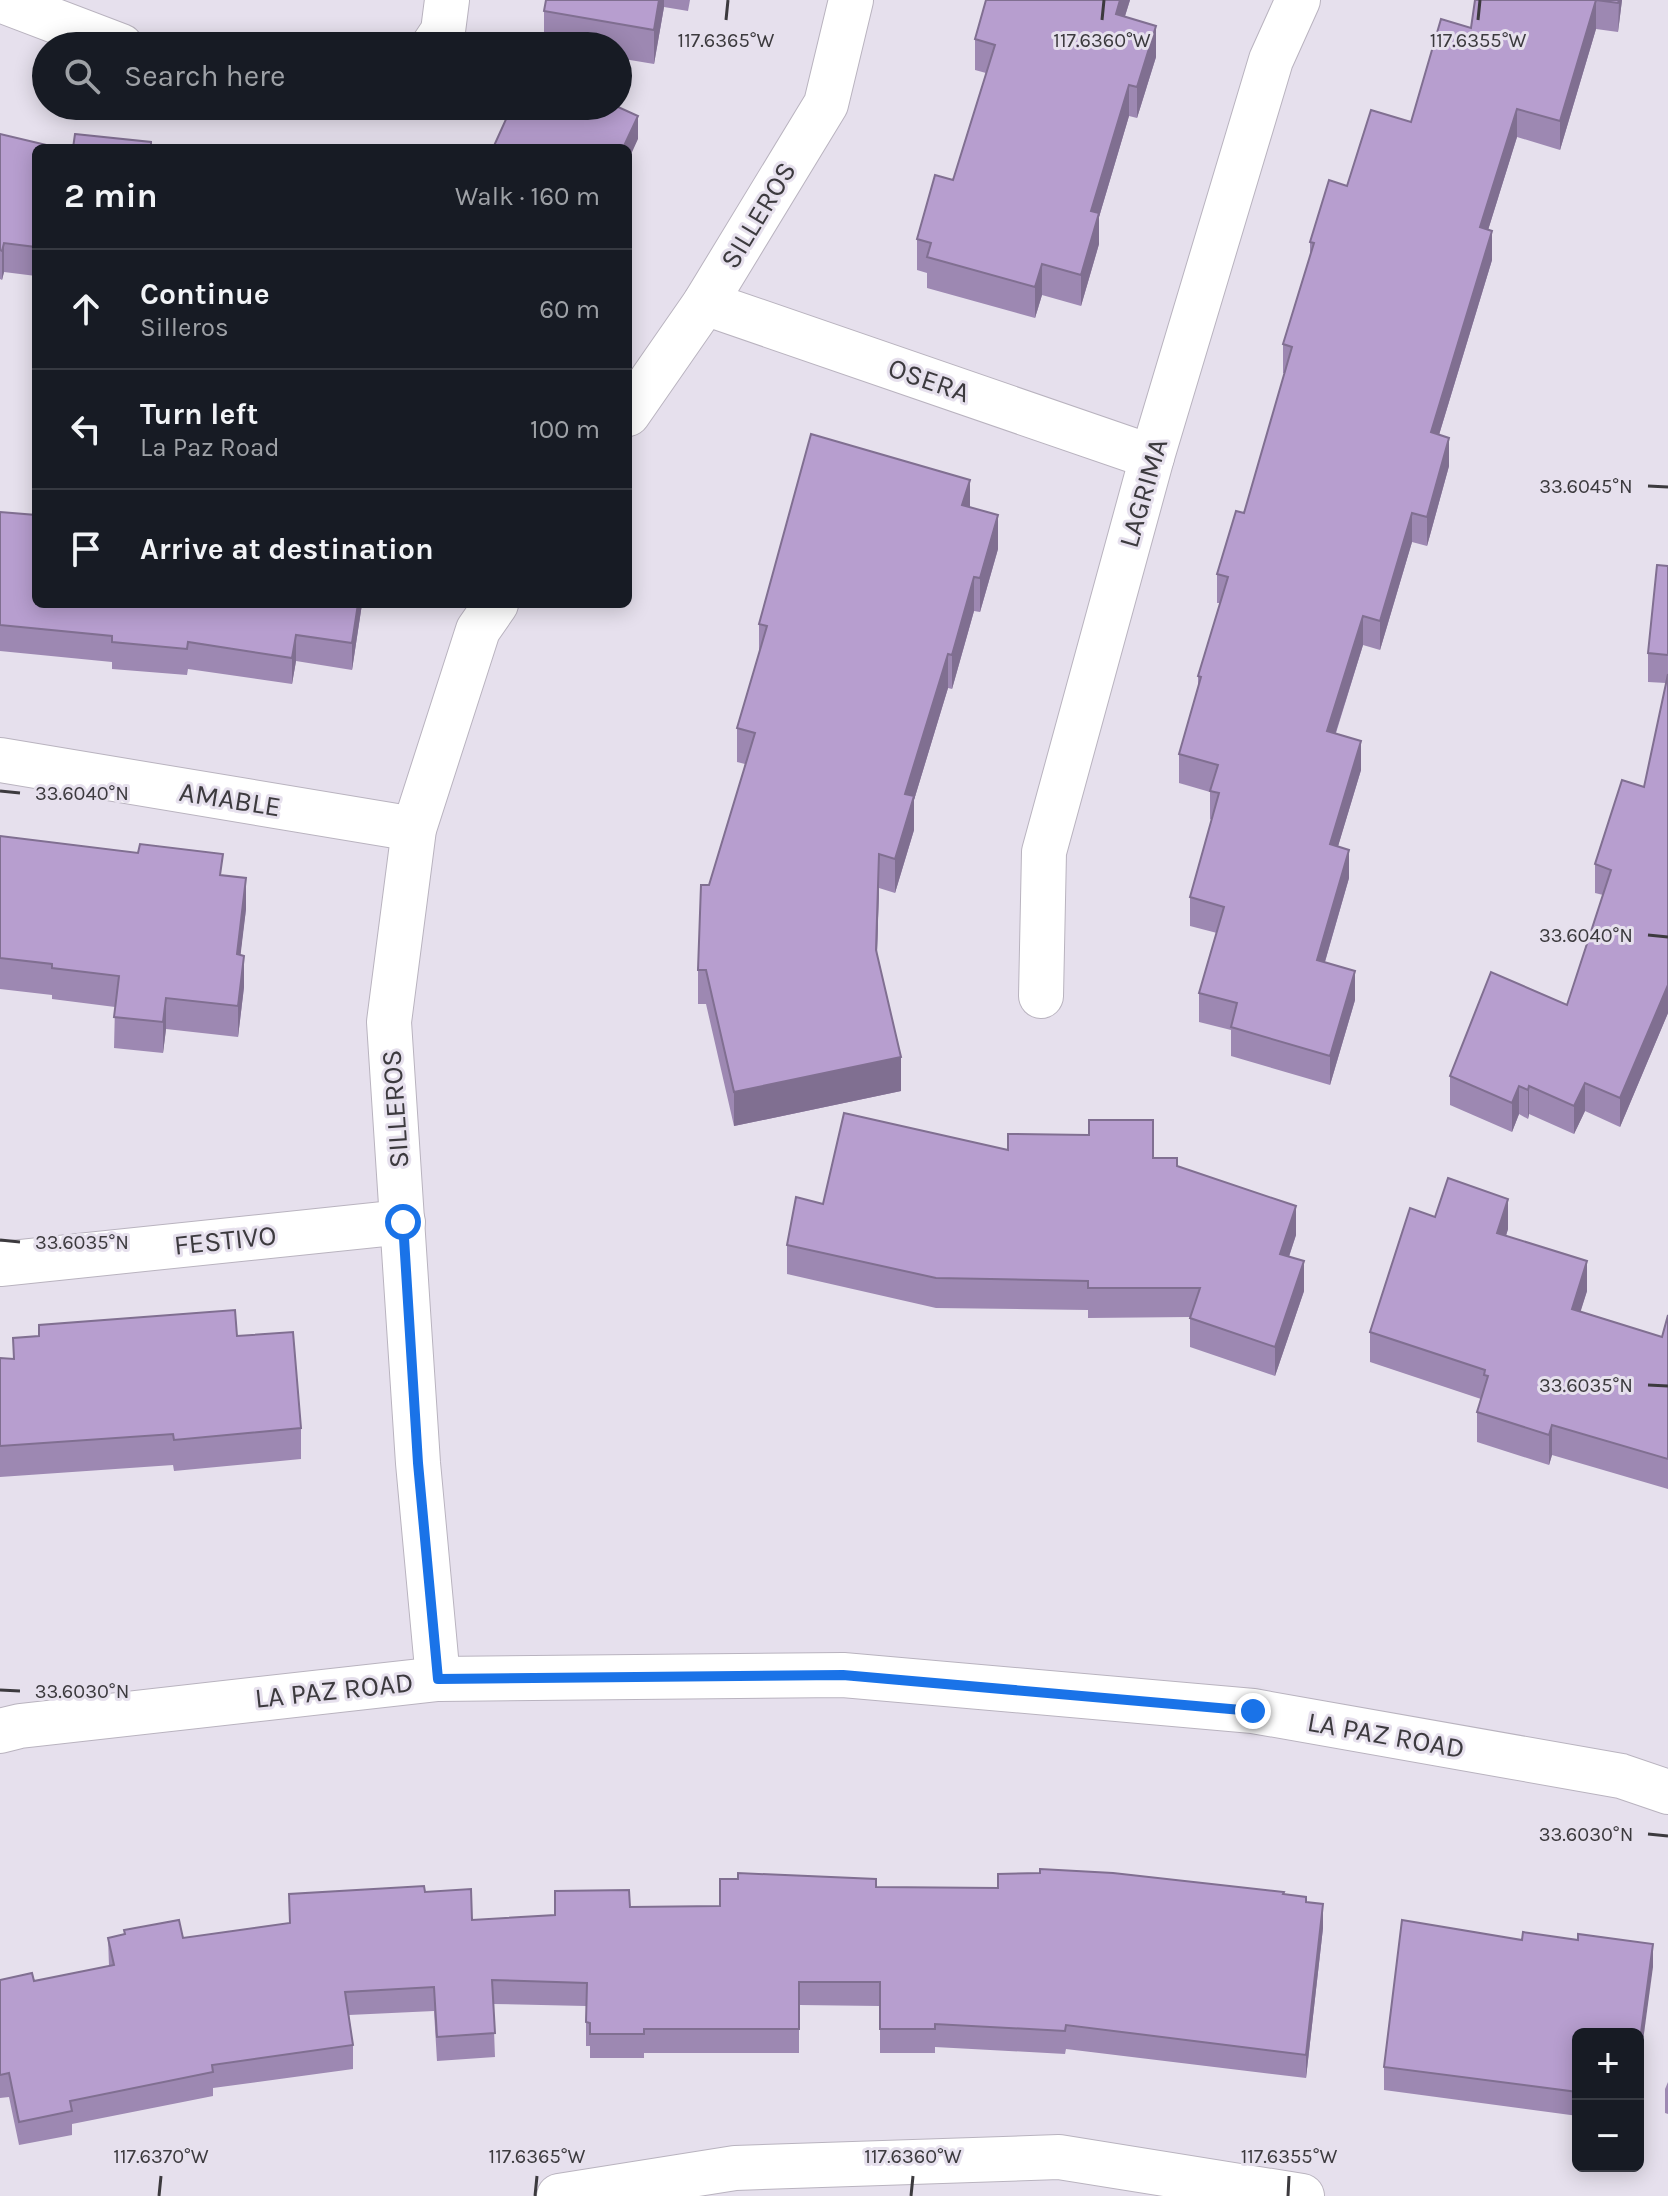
<!DOCTYPE html>
<html lang="en">
<head>
<meta charset="utf-8">
<style>
	body { margin:0; font-family:Karla,sans-serif; background:#20242c; color:#f1f3f6 }
	.controls { position:absolute; right:24px; bottom:24px; display:grid; overflow:hidden; border-radius:12px; box-shadow:0 4px 20px #0003 }
	.controls button { width:72px; height:72px; display:grid; place-items:center; padding:0; border:0; border-bottom:2px solid #363941; background:#171b24; color:#f1f3f6; font:40px sans-serif }
	.stop { position:absolute; width:24px; height:24px; margin:-18px; border:6px solid #1a73e8; border-radius:50%; background:#fff }
	.stop.end { background:#1a73e8; border-color:#fff; box-shadow:0 2px 8px #0008 }
	.list { margin:0; padding:0; list-style:none }
	h2 { display:flex; justify-content:space-between; align-items:center; height:104px; margin:0; padding:0 32px; font-size:34px }
	h2 small { font-size:26px; font-weight:400; color:#9ea1a6 }
	.list li { display:grid; grid-template-columns:52px 1fr auto; gap:24px; align-items:center; box-sizing:border-box; height:120px; padding:0 32px; border-top:2px solid #363941 }
	.list b { display:block; font-size:30px; white-space:nowrap }
	.list p { margin:0; font-size:26px; white-space:nowrap; color:#9ea1a6 }
	.list em { font-size:26px; font-style:normal; color:#9ea1a6 }
	.icon { flex:none; width:44px; height:44px; fill:none; stroke:currentColor; stroke-width:2; stroke-linecap:round; stroke-linejoin:round }
	.map { position:relative; flex:none; width:1668px; height:2196px; overflow:hidden }
	.search { position:absolute; background:#171b24; box-shadow:0 4px 20px #0003; left:32px; top:32px; width:600px; height:88px; display:flex; align-items:center; gap:20px; box-sizing:border-box; padding:0 28px; border-radius:44px; color:#9ea1a6; font-size:30px }
	.panel { position:absolute; background:#171b24; box-shadow:0 4px 20px #0003; left:32px; top:144px; width:600px; height:464px; border-radius:12px }
	.map>svg:first-child { display:block }
	.lines { fill:none; stroke-linecap:round; stroke-linejoin:round }
	.street-casing { stroke:#b9b3bf; stroke-width:46 }
	.secondary-casing { stroke:#b9b3bf; stroke-width:46 }
	.street { stroke:#fff; stroke-width:44 }
	.secondary { stroke:#fff; stroke-width:44 }
	.wall { fill:#9d88b2 }
	.shaded-wall { fill:#806f91 }
	.building { fill:#b79ecf; stroke:#806f91; stroke-width:2 }
	.route { stroke:#1a73e8; stroke-width:10 }
	.ticks { fill:none; stroke:#3c3a3e; stroke-width:3 }
	.labels { text-anchor:middle; dominant-baseline:central; stroke-width:6; stroke-linejoin:round; paint-order:stroke }
	.street-label { font-size:28px; fill:#3c3a3e; stroke:#e6e0ed }
	.ticks-label { font-size:20px; text-anchor:middle; fill:#3c3a3e; stroke:#e6e0ed; stroke-width:6; stroke-linejoin:round; paint-order:stroke }
</style>
</head>
<body>
<div class="map">
<svg width="1668" height="2196" viewBox="0 0 1668 2196">
	<rect width="100%" height="100%" fill="#e6e0ed"/>
	<g class="lines">
		<!-- street casing -->
		<g class="street-casing">
			<g id="street">
				<polyline points="0,0 121,46"/>
				<polyline points="433,46 443,31 447,0"/>
				<polyline points="705,303 1152,457"/>
				<polyline points="0,760 414,829"/>
				<polyline points="1041,996 1044,852 1152,457 1271,60 1298,0"/>
				<polyline points="0,1264 403,1222"/>
				<polyline points="559,2196 735,2168 1059,2157 1302,2196"/>
			</g>
		</g>
		<!-- secondary casing -->
		<g class="secondary-casing">
			<g id="secondary">
				<polyline points="628,414 705,303 826,104 851,0"/>
				<polyline points="438,1679 418,1463 389,1022 414,829 478,630 496,604"/>
				<polyline points="0,1731 20,1726 438,1679 843,1675 1253,1711 1621,1776 1668,1792"/>
			</g>
		</g>
		<!-- street -->
		<use href="#street" class="street"/>
		<!-- secondary -->
		<use href="#secondary" class="secondary"/>
	</g>
	<!-- wall -->
	<g class="wall">
		<polygon points="546,0 690,0 688,11 664,7 654,64 618,58 618,46 544,45 544,11"/>
		<polygon points="986,0 1130,0 1125,16 1156,57 1137,118 1129,116 1099,217 1099,244 1081,306 1042,295 1035,318 927,288 927,273 917,270 917,239 953,180 986,73 975,70 975,39"/>
		<polygon points="1475,0 1622,0 1618,32 1596,29 1560,150 1517,137 1488,230 1492,260 1439,435 1449,466 1427,546 1412,542 1380,650 1363,645 1336,733 1361,770 1338,846 1349,878 1325,962 1355,1000 1330,1085 1231,1056 1231,1030 1199,1022 1199,993 1217,933 1190,926 1190,897 1212,820 1210,819 1210,792 1179,783 1179,754 1198,690 1198,676 1220,603 1217,603 1217,574 1244,513 1285,373 1283,373 1283,344 1310,256 1310,242 1347,186 1411,122 1471,28"/>
		<polygon points="0,134 36,148 36,276 4,272 2,280 0,279"/>
		<polygon points="970,507 998,549 980,612 974,611 952,689 948,688 914,800 914,830 895,893 879,888 877,955 901,1091 734,1126 706,1004 698,1004 698,970 745,764 737,762 737,728 759,654 759,624"/>
		<polygon points="0,512 36,604 362,604 352,670 296,661 292,684 188,669 187,675 112,669 112,662 0,651"/>
		<polygon points="1668,566 1668,1013 1620,1127 1585,1111 1574,1134 1529,1114 1528,1119 1519,1114 1512,1132 1450,1105 1450,1076 1567,1005 1603,895 1595,893 1595,864 1644,787 1666,683 1648,682 1648,653"/>
		<polygon points="0,836 223,876 246,909 240,955 244,987 238,1037 166,1029 163,1053 114,1048 115,1007 52,999 52,995 0,989"/>
		<polygon points="1008,1150 1153,1158 1177,1166 1296,1235 1289,1257 1304,1291 1275,1376 1190,1347 1190,1317 1088,1318 1088,1310 936,1308 787,1274 787,1245 823,1204"/>
		<polygon points="1435,1217 1508,1229 1506,1236 1587,1291 1580,1312 1662,1337 1668,1315 1668,1489 1552,1455 1549,1465 1477,1442 1477,1412 1481,1399 1370,1362 1370,1332"/>
		<polygon points="237,1336 301,1428 301,1459 174,1471 173,1465 0,1477 0,1358 13,1359 13,1338"/>
		<polygon points="876,1887 1284,1895 1306,1902 1323,1928 1306,2078 1066,2049 1065,2054 935,2047 935,2053 880,2053 880,2006 799,2005 799,2053 644,2053 644,2058 590,2058 590,2046 586,2046 586,2006 493,2004 495,2057 437,2061 434,2011 349,2015 353,2045 353,2069 213,2088 213,2096 72,2124 72,2135 19,2145 9,2097 0,2098 0,1980 34,1981 109,1966 108,1938 124,1935 124,1930 183,1938 289,1923 289,1894 425,1892 472,1920 555,1915 630,1907 720,1906"/>
		<polygon points="1653,1967 1578,2034 1578,2116 1384,2090 1384,2067"/>
		<polygon points="1668,2082 1668,2114 1665,2113 1665,2089"/>
	</g>
	<!-- shaded-wall -->
	<g class="shaded-wall">
		<polygon points="659,0 664,0 664,7 654,64 654,30"/>
		<polygon points="1120,0 1130,0 1116,45 1116,14"/>
		<polygon points="1596,0 1596,29 1560,150 1560,121"/>
		<polygon points="1619,0 1622,0 1618,32"/>
		<polygon points="1156,26 1156,57 1137,118 1137,87"/>
		<polygon points="1129,85 1129,116 1099,217 1099,244 1081,306 1081,275 1091,211"/>
		<polygon points="1517,109 1517,137 1480,256 1480,227"/>
		<polygon points="638,116 638,139 628,161 628,148 623,148"/>
		<polygon points="1492,231 1492,260 1431,461 1431,432"/>
		<polygon points="4,243 4,272 2,280 2,251"/>
		<polygon points="1042,264 1042,295 1035,318 1035,287"/>
		<polygon points="1449,438 1449,466 1427,546 1427,517"/>
		<polygon points="970,480 970,514 962,505"/>
		<polygon points="1412,513 1412,542 1380,650 1380,621"/>
		<polygon points="998,515 998,549 980,612 980,578"/>
		<polygon points="974,577 974,611 952,689 952,655"/>
		<polygon points="358,604 362,604 352,670 352,643"/>
		<polygon points="1363,616 1363,645 1327,760 1327,731"/>
		<polygon points="296,635 296,661 292,684 292,658"/>
		<polygon points="948,654 948,688 914,800 914,830 895,893 895,859 905,794"/>
		<polygon points="1361,741 1361,770 1330,873 1330,844"/>
		<polygon points="1349,850 1349,878 1317,989 1317,960"/>
		<polygon points="879,854 879,888 876,983 876,950"/>
		<polygon points="246,878 246,909 237,985 237,954"/>
		<polygon points="244,956 244,987 238,1037 238,1006"/>
		<polygon points="1355,971 1355,1000 1330,1085 1330,1056"/>
		<polygon points="1668,985 1668,1013 1620,1127 1620,1098"/>
		<polygon points="166,998 166,1029 163,1053 163,1022"/>
		<polygon points="901,1057 901,1091 734,1126 734,1092"/>
		<polygon points="1585,1083 1585,1111 1574,1134 1574,1106"/>
		<polygon points="1519,1086 1519,1114 1512,1132 1512,1103"/>
		<polygon points="1529,1086 1529,1114 1528,1119 1528,1090"/>
		<polygon points="1508,1199 1508,1229 1497,1263 1497,1233"/>
		<polygon points="1296,1206 1296,1235 1280,1283 1280,1254"/>
		<polygon points="1304,1261 1304,1291 1275,1376 1275,1347"/>
		<polygon points="1587,1261 1587,1291 1572,1339 1572,1309"/>
		<polygon points="1552,1425 1552,1455 1549,1465 1549,1435"/>
		<polygon points="1323,1904 1323,1928 1306,2078 1306,2055"/>
		<polygon points="1653,1944 1653,1967 1638,2078 1638,2055"/>
	</g>
	<!-- building -->
	<g class="building">
		<polygon points="546,0 659,0 654,30 544,11"/>
		<polygon points="986,0 1120,0 1116,14 1156,26 1137,87 1129,85 1091,211 1099,213 1081,275 1042,264 1035,287 927,257 931,243 917,239 935,175 953,180 995,45 975,39"/>
		<polygon points="1475,0 1619,0 1618,3 1596,0 1560,121 1517,109 1480,227 1492,231 1431,432 1449,438 1427,517 1412,513 1380,621 1363,616 1327,731 1361,741 1330,844 1349,850 1317,960 1355,971 1330,1056 1231,1027 1237,1003 1199,993 1224,907 1190,897 1219,793 1210,791 1218,765 1179,754 1201,677 1198,676 1228,577 1217,574 1236,511 1244,513 1292,347 1283,344 1314,243 1310,242 1329,180 1347,186 1371,110 1411,122 1441,19 1471,28"/>
		<polygon points="512,106 616,106 638,116 623,148 493,148"/>
		<polygon points="0,134 59,148 36,148 36,247 4,243 2,251 0,250"/>
		<polygon points="75,134 151,142 151,148 73,148"/>
		<polygon points="811,434 970,480 962,505 998,515 980,578 974,577 952,655 948,654 905,794 914,796 895,859 879,854 876,950 901,1057 734,1092 706,970 698,970 701,885 709,885 755,733 737,728 767,626 759,624"/>
		<polygon points="0,512 36,515 36,604 358,604 352,643 296,635 292,658 188,642 187,649 112,642 112,636 0,625"/>
		<polygon points="1657,565 1668,566 1668,655 1648,653"/>
		<polygon points="1668,674 1668,985 1620,1098 1585,1083 1574,1106 1529,1086 1528,1090 1519,1086 1512,1103 1450,1076 1491,972 1567,1005 1611,870 1595,864 1622,780 1644,787"/>
		<polygon points="0,836 138,853 140,844 223,854 220,875 246,878 237,954 244,956 238,1006 166,998 163,1022 114,1017 119,976 52,968 52,964 0,958"/>
		<polygon points="844,1113 1008,1150 1008,1134 1089,1135 1089,1120 1153,1120 1153,1158 1177,1158 1177,1166 1296,1206 1280,1254 1304,1261 1275,1347 1190,1318 1200,1288 1088,1288 1088,1281 936,1278 787,1245 796,1197 823,1204"/>
		<polygon points="1448,1178 1508,1199 1497,1233 1587,1261 1572,1309 1662,1337 1668,1315 1668,1459 1552,1425 1549,1435 1477,1412 1488,1376 1484,1375 1485,1370 1370,1332 1410,1208 1435,1217"/>
		<polygon points="235,1310 237,1336 293,1332 301,1428 174,1440 173,1434 0,1446 0,1358 14,1359 13,1338 39,1336 39,1325"/>
		<polygon points="1040,1869 1113,1873 1284,1892 1283,1894 1306,1897 1306,1902 1323,1904 1306,2055 1066,2025 1065,2031 935,2024 935,2029 880,2029 880,1982 799,1982 799,2029 644,2029 644,2034 590,2034 590,2023 586,2022 587,1983 492,1980 495,2033 437,2037 434,1987 345,1992 353,2045 212,2065 213,2072 70,2101 72,2111 19,2122 9,2073 0,2075 0,1980 32,1973 34,1981 114,1965 108,1938 125,1934 124,1930 179,1920 183,1938 290,1923 289,1894 424,1886 425,1892 471,1889 472,1920 555,1915 555,1891 629,1890 630,1907 720,1906 720,1879 738,1879 738,1873 876,1879 876,1887 998,1888 998,1874 1040,1873"/>
		<polygon points="1402,1920 1522,1940 1523,1932 1578,1940 1578,1934 1653,1944 1638,2055 1638,2034 1578,2034 1578,2092 1384,2067"/>
	</g>
	<g class="lines">
		<!-- route -->
		<polyline class="route" points="403,1222 418,1463 438,1679 843,1675 1253,1711"/>
	</g>
	<!-- ticks -->
	<path class="ticks" d="M726,20L728,0M1102,20L1104,0M1478,20L1480,0M1648,486L1668,487M0,791L20,793M1648,935L1668,937M0,1240L20,1242M1648,1385L1668,1386M0,1690L20,1691M1648,1834L1668,1836M159,2196L161,2176M535,2196L537,2176M911,2196L913,2176M1288,2196L1289,2176"/>
	<g class="labels">
		<!-- street labels -->
		<g class="street-label">
			<text transform="translate(758 215) rotate(-59)">SILLEROS</text>
			<text transform="translate(929 380) rotate(19)">OSERA</text>
			<text transform="translate(1143 493) rotate(-74)">LAGRIMA</text>
			<text transform="translate(230 799) rotate(9)">AMABLE</text>
			<text transform="translate(395 1109) rotate(-94)">SILLEROS</text>
			<text transform="translate(225 1240) rotate(-6)">FESTIVO</text>
			<text transform="translate(334 1690) rotate(-6)">LA PAZ ROAD</text>
			<text transform="translate(1386 1735) rotate(10)">LA PAZ ROAD</text>
		</g>
	</g>
	<g class="ticks-label">
		<text x="726" y="47">117.6365°W</text>
		<text x="1102" y="47">117.6360°W</text>
		<text x="1478" y="47">117.6355°W</text>
		<text x="1586" y="493">33.6045°N</text>
		<text x="82" y="800">33.6040°N</text>
		<text x="1586" y="942">33.6040°N</text>
		<text x="82" y="1249">33.6035°N</text>
		<text x="1586" y="1392">33.6035°N</text>
		<text x="82" y="1698">33.6030°N</text>
		<text x="1586" y="1841">33.6030°N</text>
		<text x="161" y="2163">117.6370°W</text>
		<text x="537" y="2163">117.6365°W</text>
		<text x="913" y="2163">117.6360°W</text>
		<text x="1289" y="2163">117.6355°W</text>
	</g>
</svg>
<div class="controls">
<button>+</button>
<button>−</button>
</div>
<div class="stop" style="left:403px;top:1222px"></div>
<div class="stop end" style="left:1253px;top:1711px"></div>
<div class="search"><svg class="icon" aria-label="search" viewBox="0 0 24 24"><circle cx="10" cy="10" r="6"/><path d="M15 15l6 6"/></svg>Search here</div>
<section class="panel">
<h2>2 min<small>Walk · 160 m</small></h2>
<ul class="list">
<li><svg class="icon" aria-label="ahead" viewBox="0 0 24 24"><path d="M12 20V5M6 11l6-6 6 6"/></svg><div><b>Continue</b><p>Silleros</p></div><em>60 m</em></li>
<li><svg class="icon" aria-label="left" viewBox="0 0 24 24"><path d="M17 20v-9H6M10 6l-5 5 5 5"/></svg><div><b>Turn left</b><p>La Paz Road</p></div><em>100 m</em></li>
<li><svg class="icon" aria-label="arrive" viewBox="0 0 24 24"><path d="M6 21V4h12l-3 4 3 4H6"/></svg><div><b>Arrive at destination</b></div></li>
</ul>
</section>
</div>
</body>
</html>
